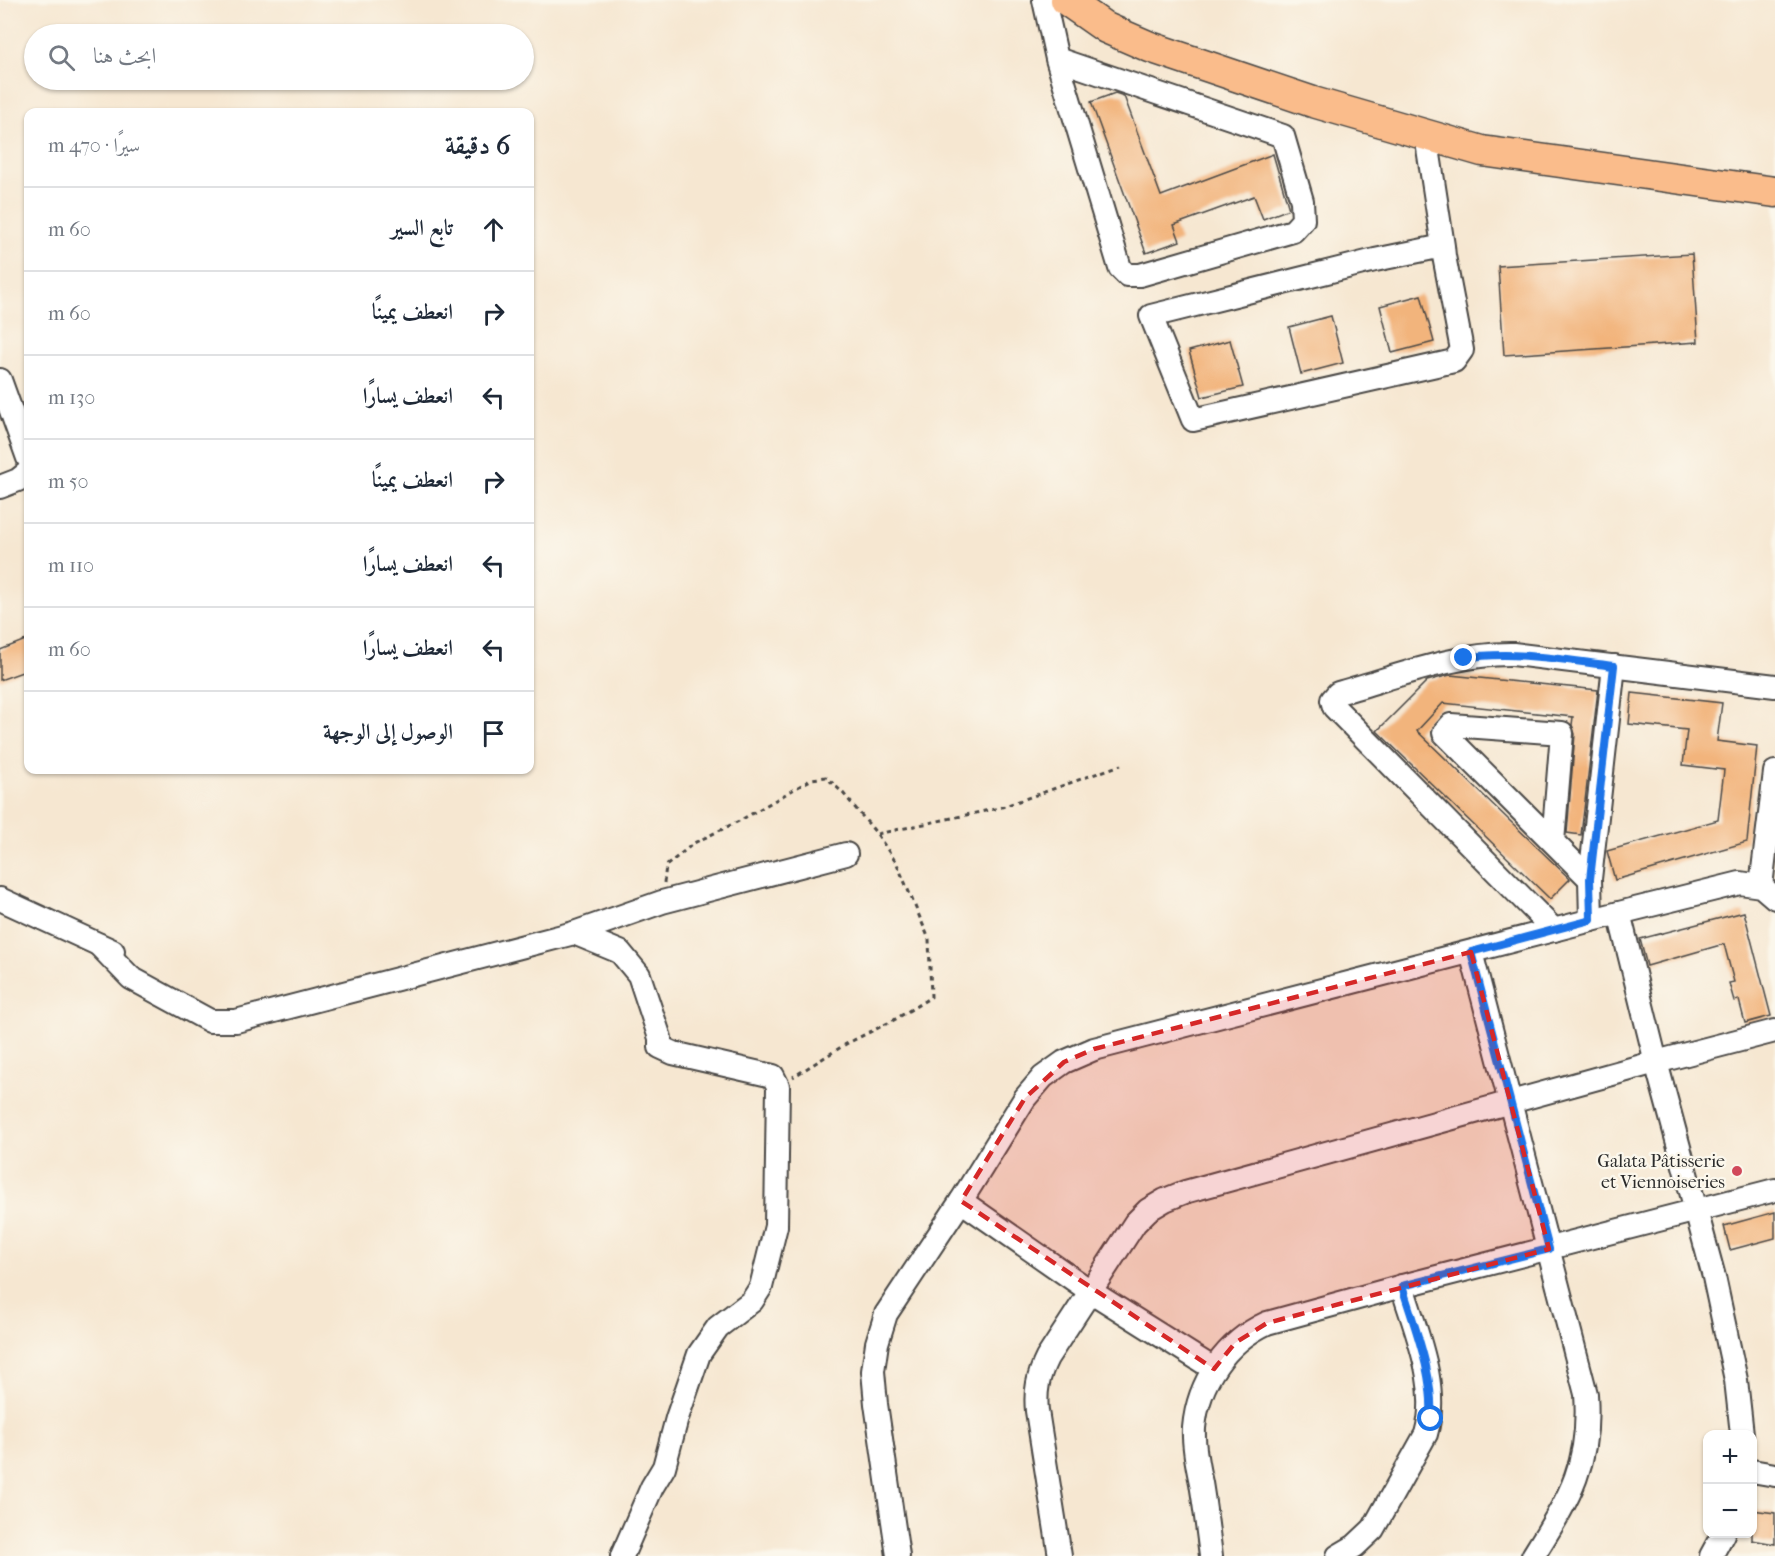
<!DOCTYPE html>
<html lang="ar">
<head>
<meta charset="utf-8">
<style>
	body { margin:0; font-family:"IM FELL French Canon",Amiri,serif; background:#f2f2f3; color:#1f2937; direction:rtl }
	.controls { position:absolute; right:18px; bottom:18px; display:grid; overflow:hidden; border-radius:12px; box-shadow:0 2px 4px #0004 }
	.controls button { width:54px; height:54px; display:grid; place-items:center; padding:0; border:0; border-bottom:2px solid #e0e1e3; background:#fff; color:#1f2937; font:30px sans-serif }
	.stop { position:absolute; width:18px; height:18px; margin:-14px; border:4px solid #1a73e8; border-radius:50%; background:#fff }
	.stop.end { background:#1a73e8; border-color:#fff; box-shadow:0 2px 6px #0008 }
	.list { margin:0; padding:0; list-style:none }
	h2 { display:flex; justify-content:space-between; align-items:center; height:78px; margin:0; padding:0 24px; font-size:26px }
	h2 small { font-size:20px; font-weight:400; color:#747a83 }
	.list li { display:grid; grid-template-columns:39px 1fr auto; gap:18px; align-items:center; box-sizing:border-box; height:84px; padding:0 24px; border-top:2px solid #e0e1e3 }
	.list b { display:block; font-size:22px; white-space:nowrap }
	.list em { font-size:20px; font-style:normal; color:#747a83 }
	.icon { flex:none; width:33px; height:33px; fill:none; stroke:currentColor; stroke-width:2; stroke-linecap:round; stroke-linejoin:round }
	.map { position:relative; flex:none; width:1775px; height:1556px; overflow:hidden; direction:ltr }
	.search { position:absolute; background:#fff; box-shadow:0 2px 4px #0004; left:24px; top:24px; width:510px; height:66px; display:flex; align-items:center; gap:15px; box-sizing:border-box; padding:0 21px; border-radius:33px; color:#747a83; font-size:22px }
	.panel { position:absolute; background:#fff; box-shadow:0 2px 4px #0004; left:24px; top:108px; width:510px; height:666px; border-radius:12px; direction:rtl }
	.map>svg:first-child { display:block }
	.building { fill:#f2b47c }
	.lines { fill:none; stroke-linecap:round; stroke-linejoin:round }
	.minor-casing { stroke:#494744; stroke-width:26 }
	.major-casing { stroke:#494744; stroke-width:33 }
	.path { stroke:#494744; stroke-width:3; stroke-dasharray:4.5 4.5; stroke-linecap:butt }
	.minor { stroke:#fff; stroke-width:22 }
	.major { stroke:#fabc8b; stroke-width:30 }
	.route { stroke:#1a73e8; stroke-width:8 }
	.marked { fill:#d62828; fill-opacity:0.2; stroke:#d62828; stroke-width:4.5; stroke-dasharray:12 8; stroke-linejoin:round }
	.poi-dot { fill:#d1495b; stroke:#fbf7ec; stroke-width:2 }
	.labels { text-anchor:middle; dominant-baseline:central; stroke-width:4.5; stroke-linejoin:round; paint-order:stroke }
	.poi-label { font-size:18px; fill:#2b2b2b; stroke:#fbf7ec; text-anchor:end }
</style>
</head>
<body>
<div class="map">
<svg width="1775" height="1556" viewBox="0 0 1775 1556">
	<rect width="100%" height="100%" fill="#fbf7ec"/>
	<filter id="ink" filterUnits="userSpaceOnUse"><feTurbulence type="fractalNoise" baseFrequency=".0167" numOctaves="2"/><feDisplacementMap in="SourceGraphic" scale="12" xChannelSelector="R" yChannelSelector="G"/><feConvolveMatrix kernelMatrix="1 2 1 2 8 2 1 2 1" color-interpolation-filters="sRGB"/></filter>
	<filter id="wash" filterUnits="userSpaceOnUse"><feTurbulence type="fractalNoise" baseFrequency=".008" numOctaves="4" result="noise"/><feDisplacementMap in="SourceGraphic" scale="24" xChannelSelector="R" yChannelSelector="G"/><feGaussianBlur stdDeviation="1.35" result="paint"/><feColorMatrix in="noise" values="0 0 0 0 0 0 0 0 0 0 0 0 0 0 0 0 0 1.4 0 .05"/><feComposite in="paint" operator="in"/></filter>
	<g filter="url(#wash)">
		<rect width="100%" height="100%" fill="#f6e7d1"/>
		<g id="blocks">
			<!-- building -->
			<g class="building">
				<polygon points="1115,93 1124,96 1161,196 1273,154 1289,209 1263,219 1254,196 1174,225 1180,241 1146,253 1091,102"/>
				<polygon points="1692,254 1698,342 1504,355 1498,266"/>
				<polygon points="1421,295 1434,342 1392,353 1380,306"/>
				<polygon points="1331,316 1343,363 1301,374 1289,327"/>
				<polygon points="1230,340 1243,387 1202,397 1189,351"/>
				<polygon points="28,639 28,670 0,680 0,650"/>
				<polygon points="1450,675 1598,690 1581,835 1567,833 1575,734 1572,725 1573,717 1443,703 1417,731 1570,879 1550,899 1377,731 1427,681"/>
				<polygon points="1632,693 1722,703 1717,741 1757,746 1747,842 1615,880 1607,851 1718,820 1724,770 1683,765 1687,730 1629,724"/>
				<polygon points="1744,912 1771,1016 1745,1023 1739,1000 1734,1001 1729,983 1734,982 1724,944 1647,966 1640,939"/>
				<polygon points="1775,1212 1775,1238 1730,1250 1724,1226"/>
				<polygon points="1752,1510 1775,1513 1775,1544 1752,1540"/>
			</g>
		</g>
	</g>
	<g filter="url(#ink)">
		<use href="#blocks" fill-opacity="0" stroke="#494744" stroke-width="1.5"/>
		<g class="lines">
			<!-- minor casing -->
			<g class="minor-casing">
				<g id="minor">
					<polyline points="1044,0 1057,59 1120,268 1127,275 1140,275 1293,231 1303,220 1302,201 1283,136 1057,59"/>
					<polyline points="1426,135 1443,246 1444,256 1462,350 1454,361 1193,420 1151,316 1375,260 1443,246"/>
					<polyline points="0,380 28,458"/>
					<polyline points="0,487 18,480 28,472"/>
					<polyline points="1553,842 1562,733 1451,725 1444,733 1590,879"/>
					<polyline points="1761,886 1775,772"/>
					<polyline points="0,899 113,951"/>
					<polyline points="1619,913 1656,1062 1775,1031"/>
					<polyline points="1591,920 1590,879 1614,666"/>
					<path d="M1554,930L1334,707L1332,700L1338,693C1393,678 1456,653 1513,654L1775,686"/>
					<polyline points="574,933 662,902 846,854"/>
					<polyline points="99,945 131,978 210,1021 236,1021 574,933 620,952 639,975 660,1038 660,1047 673,1053 773,1076 778,1086 776,1226 761,1287 752,1301 718,1327 699,1354 677,1418 664,1467 652,1487 622,1556"/>
					<path d="M1471,952L1586,1394C1591,1465 1569,1498 1533,1556"/>
					<polyline points="961,1201 1090,1291 1214,1369"/>
					<polyline points="1752,1471 1775,1475"/>
					<polyline points="898,1556 876,1404 873,1371 877,1343 886,1314 961,1201 1025,1098 1043,1077 1064,1062 1094,1049 1619,913 1740,883 1761,886 1775,898"/>
					<path d="M1060,1556L1037,1411C1035,1391 1038,1376 1047,1358L1135,1223L1148,1210L1165,1200L1185,1192L1656,1062L1714,1277L1736,1380L1742,1434"/>
					<path d="M1211,1556C1208,1532 1205,1507 1201,1483C1197,1465 1193,1446 1194,1428C1198,1382 1226,1342 1267,1323L1402,1286L1775,1190"/>
					<path d="M1338,1556L1355,1546L1373,1529L1426,1434C1440,1386 1416,1333 1402,1286"/>
					<polyline points="1711,1556 1723,1534"/>
				</g>
			</g>
			<!-- major casing -->
			<g class="major-casing">
				<polyline id="major" points="1066,0 1106,28 1150,47 1313,102 1482,151 1775,192"/>
			</g>
			<!-- path -->
			<g class="path">
				<polyline points="877,834 999,808 1121,765"/>
				<polyline points="664,883 666,866 694,843 739,821 812,779 826,777 843,793 877,834 897,864 929,939 931,997 894,1020 846,1044 793,1077"/>
			</g>
			<!-- minor -->
			<use href="#minor" class="minor"/>
			<!-- major -->
			<use href="#major" class="major"/>
		</g>
	</g>
	<g class="lines" filter="url(#ink)">
		<!-- route -->
		<path class="route" d="M1431,1419C1434,1374 1415,1329 1402,1286L1549,1249L1471,952L1591,920L1590,879L1614,666C1564,660 1514,650 1464,658"/>
	</g>
	<!-- marked area -->
	<path class="marked" d="M1471,952L1549,1249L1267,1323L1235,1343L1214,1369L961,1201L1025,1098L1064,1062L1094,1049Z"/>
	<!-- markers -->
	<circle class="poi-dot" cx="1737" cy="1171" r="6"/>
	<g class="labels">
		<!-- poi labels -->
		<g class="poi-label">
			<text x="1725" y="1161">Galata Pâtisserie<tspan x="1725" dy="21">et Viennoiseries</tspan></text>
		</g>
	</g>
</svg>
<div class="controls">
<button>+</button>
<button>−</button>
</div>
<div class="stop" style="left:1431px;top:1419px"></div>
<div class="stop end" style="left:1464px;top:658px"></div>
<div class="search"><svg class="icon" aria-label="search" viewBox="0 0 24 24"><circle cx="10" cy="10" r="6"/><path d="M15 15l6 6"/></svg>ابحث هنا</div>
<section class="panel">
<h2>6 دقيقة<small>سيرًا · 470 m</small></h2>
<ul class="list">
<li><svg class="icon" aria-label="ahead" viewBox="0 0 24 24"><path d="M12 20V5M6 11l6-6 6 6"/></svg><div><b>تابع السير</b></div><em>60 m</em></li>
<li><svg class="icon" aria-label="right" viewBox="0 0 24 24"><path d="M7 20v-9h11M14 6l5 5-5 5"/></svg><div><b>انعطف يمينًا</b></div><em>60 m</em></li>
<li><svg class="icon" aria-label="left" viewBox="0 0 24 24"><path d="M17 20v-9H6M10 6l-5 5 5 5"/></svg><div><b>انعطف يسارًا</b></div><em>130 m</em></li>
<li><svg class="icon" aria-label="right" viewBox="0 0 24 24"><path d="M7 20v-9h11M14 6l5 5-5 5"/></svg><div><b>انعطف يمينًا</b></div><em>50 m</em></li>
<li><svg class="icon" aria-label="left" viewBox="0 0 24 24"><path d="M17 20v-9H6M10 6l-5 5 5 5"/></svg><div><b>انعطف يسارًا</b></div><em>110 m</em></li>
<li><svg class="icon" aria-label="left" viewBox="0 0 24 24"><path d="M17 20v-9H6M10 6l-5 5 5 5"/></svg><div><b>انعطف يسارًا</b></div><em>60 m</em></li>
<li><svg class="icon" aria-label="arrive" viewBox="0 0 24 24"><path d="M6 21V4h12l-3 4 3 4H6"/></svg><div><b>الوصول إلى الوجهة</b></div></li>
</ul>
</section>
</div>
</body>
</html>
